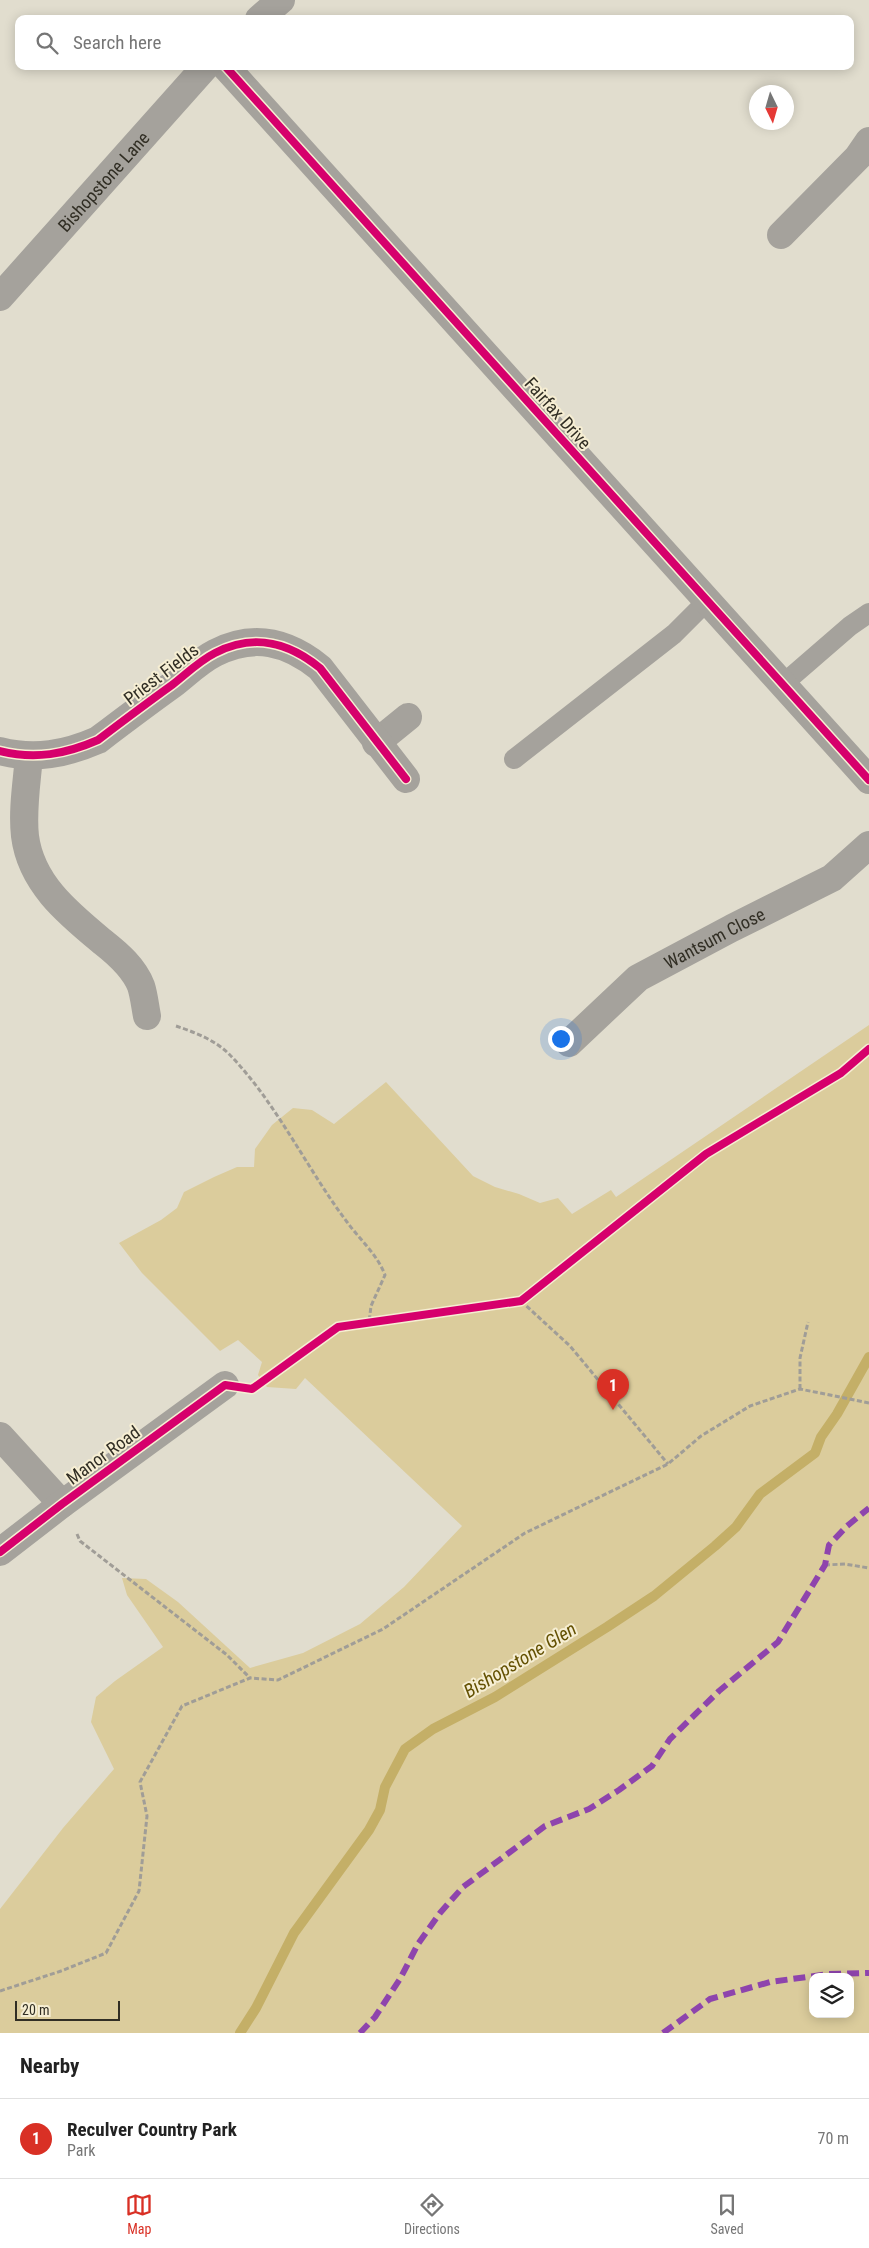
<!DOCTYPE html>
<html lang="en">
<head>
<meta charset="utf-8">
<style>
	body { margin:0; font-family:"Roboto Condensed",sans-serif; background:#f6f6f6; color:#222 }
	.controls { position:absolute; right:15px; bottom:15px; display:grid; overflow:hidden; border-radius:10px; box-shadow:0 2px 12px #0003 }
	.controls button { width:45px; height:45px; display:grid; place-items:center; padding:0; border:0; border-bottom:1px solid #e0e0e0; background:#fff; color:#222; font:25px sans-serif }
	.compass { position:absolute; left:749px; top:85px; width:45px; height:45px; border-radius:50%; background:#fff; box-shadow:0 2px 12px #0003; rotate:175deg }
	.scale { position:absolute; left:15px; bottom:12px; width:105px; box-sizing:border-box; padding-left:5px; border:2px solid #312e24; border-top:0; font-size:14px; line-height:18px; white-space:nowrap; color:#312e24; -webkit-text-stroke:4px #f6eed3; paint-order:stroke }
	.you { position:absolute; left:560px; top:1038px; width:18px; height:18px; margin:-12px; border:4px solid #fff; border-radius:50%; background:#1a73e8; box-shadow:0 0 0 8px #1a73e833 }
	.badge { display:grid; place-items:center; width:32px; height:32px; border-radius:50%; background:#d93025; color:#fff; font-size:16px; font-weight:700 }
	.pin { position:absolute; translate:-50% -41px; filter:drop-shadow(0 1px 2px #0008) }
	.pin::after { content:''; position:absolute; top:26px; width:18px; height:15px; background:inherit; clip-path:polygon(0 0,100% 0,50% 100%) }
	.list { margin:0; padding:0; list-style:none }
	h2 { display:flex; justify-content:space-between; align-items:center; height:65px; margin:0; padding:0 20px; font-size:21px }
	h2 small { font-size:16px; font-weight:400; color:#767676 }
	.list li { display:grid; grid-template-columns:32px 1fr auto; gap:15px; align-items:center; box-sizing:border-box; height:80px; padding:0 20px; border-top:1px solid #e0e0e0 }
	.list b { display:block; font-size:19px; white-space:nowrap }
	.list p { margin:0; font-size:16px; white-space:nowrap; color:#767676 }
	.list em { font-size:16px; font-style:normal; color:#767676 }
	.icon { flex:none; width:28px; height:28px; fill:none; stroke:currentColor; stroke-width:2; stroke-linecap:round; stroke-linejoin:round }
	.map { position:relative; flex:none; width:869px; height:2033px; overflow:hidden }
	.search { position:absolute; background:#fff; box-shadow:0 2px 12px #0003; left:15px; right:15px; top:15px; height:55px; display:flex; align-items:center; gap:12px; box-sizing:border-box; padding:0 18px; border-radius:10px; color:#767676; font-size:19px }
	.sheet { height:145px; background:#fff }
	nav { display:flex; justify-content:space-around; align-items:center; box-sizing:border-box; height:70px; border-top:1px solid #e0e0e0; background:#fff; font-size:14px; color:#767676 }
	nav a { display:grid; justify-items:center; gap:2px }
	nav .on { color:#d93025 }
	.map>svg:first-child { display:block }
	.green { fill:#dbcc9c; fill-rule:evenodd }
	.lines { fill:none; stroke-linecap:round; stroke-linejoin:round }
	.stream { stroke:#c4af67; stroke-width:10 }
	.path { stroke:#a09d97; stroke-width:3; stroke-dasharray:5 2.5; stroke-linecap:butt }
	.service { stroke:#a5a29c; stroke-width:20 }
	.minor { stroke:#a5a29c; stroke-width:28 }
	.quiet { stroke:#8e44ad; stroke-width:6; stroke-dasharray:12 6; stroke-linecap:butt }
	.cycleway-casing { stroke:#f6eed3; stroke-width:11 }
	.cycleway { stroke:#d6006c; stroke-width:8 }
	.labels { text-anchor:middle; dominant-baseline:central; stroke-width:4; stroke-linejoin:round; paint-order:stroke }
	.street-label { font-size:18px; fill:#312e24; stroke:#f6eed3 }
	.water-label { font-size:19px; font-style:italic; fill:#645103; stroke:#f6eed3 }
</style>
</head>
<body>
<div class="map">
<svg width="869" height="2033" viewBox="0 0 869 2033">
	<rect width="100%" height="100%" fill="#e1ddce"/>
	<!-- green -->
	<path class="green" d="M869,1025V2033H0V1909L63,1828L114,1769L91,1722L96,1697L115,1681L163,1647L127,1595L122,1578L146,1579L178,1602L250,1668L303,1653L360,1624L404,1587L462,1526L305,1378L296,1389L267,1387L258,1375L262,1362L238,1340L220,1351L142,1273L119,1243L161,1220L177,1208L184,1192L214,1177L237,1167H254L255,1149L272,1125L293,1108L312,1110L334,1124L386,1082L473,1176L495,1187L519,1194L540,1203L558,1198L572,1214L611,1190L616,1197ZM813,1977H850V2014H813Z"/>
	<g class="lines">
		<!-- stream -->
		<polyline class="stream" points="240,2033 256,2008 294,1933 369,1830 380,1810 385,1787 405,1749 433,1729 495,1697 607,1627 654,1596 715,1546 736,1527 760,1494 815,1453 821,1437 837,1414 869,1357"/>
		<!-- path -->
		<g class="path">
			<path d="M176,1026C194,1032 215,1040 229,1054C276,1102 307,1169 347,1222C360,1240 377,1254 385,1275L371,1306L369,1323"/>
			<polyline points="521,1301 570,1346 668,1464"/>
			<polyline points="800,1389 800,1358 808,1322"/>
			<polyline points="77,1534 80,1541 227,1655 250,1678"/>
			<polyline points="825,1565 845,1564 869,1568"/>
			<polyline points="0,1991 61,1971 106,1953 139,1891 147,1816 140,1782 182,1706 250,1678 278,1680 383,1629 525,1533 668,1464 701,1436 750,1406 800,1389 869,1403"/>
		</g>
		<!-- service -->
		<g class="service">
			<polyline points="783,684 850,626 869,613"/>
			<polyline points="514,759 674,634 707,601"/>
		</g>
		<!-- minor -->
		<g class="minor">
			<polyline points="259,19 281,0"/>
			<polyline points="225,66 869,780"/>
			<polyline points="781,235 858,157 869,141"/>
			<path id="s1" d="M0,297L206,66"/>
			<polyline points="376,743 408,717"/>
			<path d="M0,751C35,760 66,754 98,740C123,721 147,703 172,685C185,675 199,661 215,653C254,633 288,642 320,668L406,779"/>
			<path d="M29,756C27,781 22,810 25,836C31,884 69,914 104,943C118,954 134,968 141,986C144,995 145,1006 147,1016"/>
			<path id="s2" d="M569,1043L638,978L732,928L832,878L869,845"/>
			<polyline points="0,1436 62,1504"/>
			<polyline points="0,1552 62,1504 225,1385"/>
		</g>
		<!-- quiet -->
		<g class="quiet">
			<polyline points="360,2033 375,2017 400,1979 418,1944 440,1913 463,1887 545,1826 589,1809 619,1790 652,1766 670,1739 719,1691 778,1642 825,1565 829,1545 847,1526 869,1508"/>
			<polyline points="663,2033 710,1999 770,1982 829,1974 869,1973"/>
		</g>
		<!-- cycleway casing -->
		<g class="cycleway-casing">
			<g id="cycleway">
				<polyline points="225,66 869,780"/>
				<path d="M0,751C35,760 66,754 98,740C123,721 147,703 172,685C185,675 199,661 215,653C254,633 288,642 320,668L406,779"/>
				<polyline points="0,1552 62,1504 225,1385 252,1389 338,1327 521,1301 706,1154 841,1073 869,1049"/>
			</g>
		</g>
		<!-- cycleway -->
		<use href="#cycleway" class="cycleway"/>
	</g>
	<g class="labels">
		<!-- street labels -->
		<g class="street-label">
			<text stroke="none"><textPath href="#s1" startOffset="155">Bishopstone Lane</textPath></text>
			<text transform="translate(558 413) rotate(48)">Fairfax Drive</text>
			<text transform="translate(161 674) rotate(-37)">Priest Fields</text>
			<text stroke="none"><textPath href="#s2" startOffset="181">Wantsum Close</textPath></text>
			<text transform="translate(103 1455) rotate(-36)">Manor Road</text>
		</g>
		<!-- water labels -->
		<g class="water-label">
			<text transform="translate(520 1660) rotate(-31)">Bishopstone Glen</text>
		</g>
	</g>
</svg>
<div class="controls">
<button><svg class="icon" aria-label="layers" viewBox="0 0 24 24"><path d="M12 4l9 5-9 5-9-5zM3 14l9 5 9-5"/></svg></button>
</div>
<svg class="compass" viewBox="-18 -18 36 36"><path d="M0-13l5 13h-10z" fill="#e53935"/><path d="M0 13l5-13h-10z" fill="#767676"/></svg>
<div class="scale">20 m</div>
<div class="you"></div>
<div class="pin badge" style="left:613px;top:1410px">1</div>
<div class="search"><svg class="icon" aria-label="search" viewBox="0 0 24 24"><circle cx="10" cy="10" r="6"/><path d="M15 15l6 6"/></svg>Search here</div>
</div>
<section class="sheet">
<h2>Nearby<small></small></h2>
<ul class="list">
<li><span class="badge">1</span><div><b>Reculver Country Park</b><p>Park</p></div><em>70 m</em></li>
</ul>
</section>
<nav>
<a class="on"><svg class="icon" aria-label="map" viewBox="0 0 24 24"><path d="M3 6l6-2 6 2 6-2v14l-6 2-6-2-6 2zM9 4v14M15 6v14"/></svg>Map</a>
<a><svg class="icon" aria-label="directions" viewBox="0 0 24 24"><path d="M12 3l9 9-9 9-9-9zM9 14v-3h6M13 9l2 2-2 2"/></svg>Directions</a>
<a><svg class="icon" aria-label="saved" viewBox="0 0 24 24"><path d="M7 4h10v16l-5-4-5 4z"/></svg>Saved</a>
</nav>
</body>
</html>
